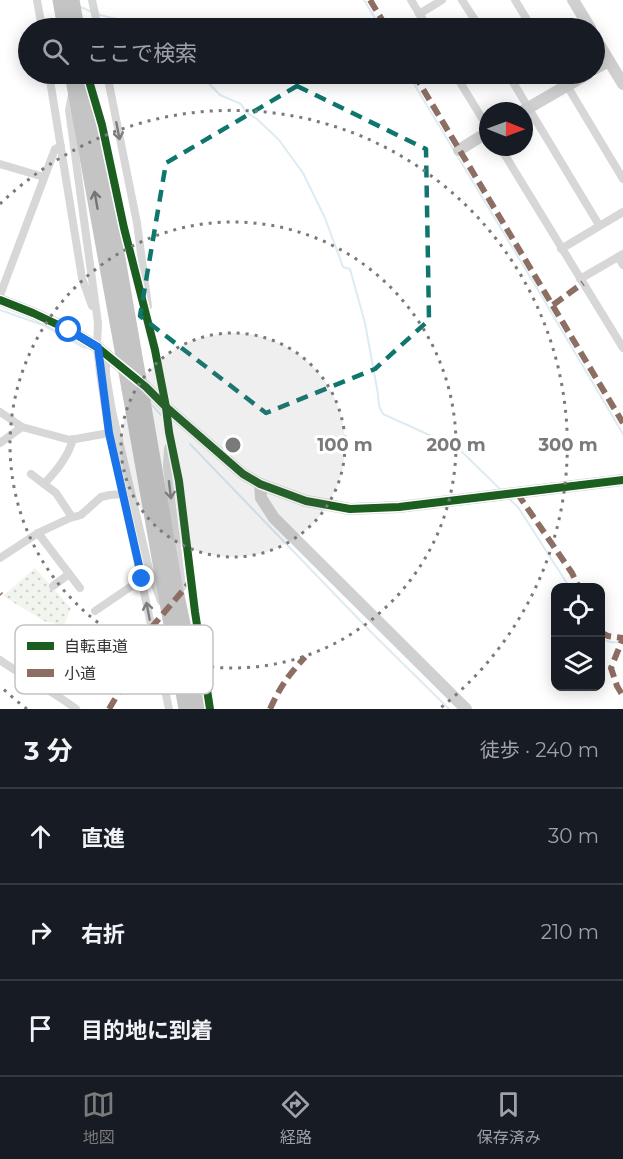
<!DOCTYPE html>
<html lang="ja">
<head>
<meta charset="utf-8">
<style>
	body { margin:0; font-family:Montserrat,"Noto Sans JP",sans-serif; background:#20242c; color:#f1f3f6 }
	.controls { position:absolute; right:18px; bottom:18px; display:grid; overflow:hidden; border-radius:12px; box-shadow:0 3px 15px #0003 }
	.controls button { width:54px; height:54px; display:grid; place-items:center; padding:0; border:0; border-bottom:2px solid #363941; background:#171b24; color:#f1f3f6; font:30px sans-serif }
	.compass { position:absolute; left:479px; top:102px; width:54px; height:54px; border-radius:50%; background:#171b24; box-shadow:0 3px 15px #0003; rotate:91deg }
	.stop { position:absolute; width:18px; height:18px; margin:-14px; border:4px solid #1a73e8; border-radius:50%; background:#fff }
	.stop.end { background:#1a73e8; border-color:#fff; box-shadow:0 2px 6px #0008 }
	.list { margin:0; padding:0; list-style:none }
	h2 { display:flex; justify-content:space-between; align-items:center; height:78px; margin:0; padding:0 24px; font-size:26px }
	h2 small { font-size:20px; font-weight:400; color:#9ea1a6 }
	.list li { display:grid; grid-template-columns:39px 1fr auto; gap:18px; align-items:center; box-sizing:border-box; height:96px; padding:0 24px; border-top:2px solid #363941 }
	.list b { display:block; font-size:22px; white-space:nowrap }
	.list em { font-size:20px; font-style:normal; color:#9ea1a6 }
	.icon { flex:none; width:33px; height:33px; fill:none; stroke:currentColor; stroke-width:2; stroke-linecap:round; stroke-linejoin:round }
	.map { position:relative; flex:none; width:623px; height:709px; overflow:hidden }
	.search { position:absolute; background:#171b24; box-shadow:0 3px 15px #0003; left:18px; right:18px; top:18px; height:66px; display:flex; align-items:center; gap:15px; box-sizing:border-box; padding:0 21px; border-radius:33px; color:#9ea1a6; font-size:22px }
	.sheet { height:366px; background:#171b24 }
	nav { display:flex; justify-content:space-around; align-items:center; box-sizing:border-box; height:84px; border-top:2px solid #363941; background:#171b24; font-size:16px; color:#9ea1a6 }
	nav a { display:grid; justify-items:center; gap:3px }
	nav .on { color:#7a7a7a }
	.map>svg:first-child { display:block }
	.park { fill:url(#park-dots) }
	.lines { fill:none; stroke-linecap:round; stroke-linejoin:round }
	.stream { stroke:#ddebf3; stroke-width:2 }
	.street { stroke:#d7d7d7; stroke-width:8 }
	.secondary { stroke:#d0d0d0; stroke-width:12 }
	.highway { stroke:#c4c4c4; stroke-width:15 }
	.highway-bridge { stroke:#c4c4c4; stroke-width:15 }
	.quiet { stroke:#8d6e63; stroke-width:6; stroke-dasharray:12 6; stroke-linecap:butt }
	.cycleway-casing { stroke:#fff; stroke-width:11 }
	.cycleway { stroke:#1b5e20; stroke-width:8 }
	.oneway { stroke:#7d7d7d }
	.oneway2 { stroke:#747474 }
	.route { stroke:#1a73e8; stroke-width:8 }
	.marked { fill:none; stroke:#0f766e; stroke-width:4.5; stroke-dasharray:12 8; stroke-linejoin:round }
	.ring { fill:none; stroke:#7a7a7a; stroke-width:3; stroke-dasharray:3 6 }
	.key { fill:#fff; stroke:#c2c2c2; stroke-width:1.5 }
	.key-label { font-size:16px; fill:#333 }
	.centre { fill:#7a7a7a; stroke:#fff; stroke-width:3 }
	.ring-label { font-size:18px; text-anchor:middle; font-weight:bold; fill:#7a7a7a; stroke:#fff; stroke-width:6; stroke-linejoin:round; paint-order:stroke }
</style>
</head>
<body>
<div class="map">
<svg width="623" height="709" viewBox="0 0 623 709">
	<defs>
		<pattern id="park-dots" width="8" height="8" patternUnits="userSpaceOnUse" patternTransform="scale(1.5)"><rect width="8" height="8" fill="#f1f5ed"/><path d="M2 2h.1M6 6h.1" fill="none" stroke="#cfd2cc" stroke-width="1.8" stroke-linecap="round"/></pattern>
	</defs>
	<rect width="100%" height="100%" fill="#fff"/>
	<!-- park -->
	<polygon class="park" points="35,568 71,608 64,626 44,621 3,596"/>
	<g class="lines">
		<!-- stream -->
		<g class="stream">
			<polyline points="364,0 381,28"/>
			<polyline points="78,6 92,12"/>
			<path d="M98,14C112,20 127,18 139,28"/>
			<polyline points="200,74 220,95 241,104 246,112 257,119 279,140 303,173 325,218 343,267 350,269 365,323 378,394 379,406 383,414 458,448 500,489"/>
			<polyline points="408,74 538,290 623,434"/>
			<polyline points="0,310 43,325 85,348"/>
			<polyline points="150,403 161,415"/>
			<polyline points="190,444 373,634 449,709"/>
			<polyline points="508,498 518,507 570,588"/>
			<path d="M600,637C606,643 615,643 623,642"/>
		</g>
		<!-- street -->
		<g class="street">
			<polyline points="37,0 42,28"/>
			<polyline points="92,0 98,28"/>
			<polyline points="411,0 428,28"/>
			<polyline points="462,0 480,28"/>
			<polyline points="515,0 532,28"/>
			<polyline points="419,14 442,0"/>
			<polyline points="49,74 82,278 92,306"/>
			<polyline points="107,74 137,223 148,306"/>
			<polyline points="455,74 488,128"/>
			<polyline points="508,74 599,225"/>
			<polyline points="560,74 623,179"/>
			<polyline points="72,95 69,110 98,323 97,347 100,373 109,433 123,494 169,709"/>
			<polyline points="104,138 124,228 155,350 166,407 169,432 179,481 195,612 210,709"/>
			<polyline points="500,147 623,348"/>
			<polyline points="0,164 44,177"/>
			<polyline points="561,249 623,212"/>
			<polyline points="618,257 623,265"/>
			<polyline points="580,279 623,254"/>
			<polyline points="0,295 55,149 61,146"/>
			<polyline points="106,354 106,375 112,411 149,569 161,601"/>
			<polyline points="0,412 22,427"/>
			<polyline points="0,443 22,427 70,440 109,433"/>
			<polyline points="168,448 167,467 182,587"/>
			<polyline points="31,474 56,493 72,517"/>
			<path d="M44,484C57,470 68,457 73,439"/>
			<polyline points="38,533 80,588"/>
			<polyline points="0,558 38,533 70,518 81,515 101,497 110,495 123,494"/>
			<polyline points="53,586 69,574"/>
			<polyline points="95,611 142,579"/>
			<path d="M0,660C25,678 52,690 76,709"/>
		</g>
		<!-- secondary -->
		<g class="secondary">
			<polyline points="573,0 590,28"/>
			<polyline points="594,36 623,84"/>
			<polyline points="594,69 609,61"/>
			<polyline points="523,111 587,74"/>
			<polyline points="459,150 488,132"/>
			<polyline points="0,300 33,313 69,330 97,347 146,387 166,407 243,474 260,484 306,501 350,509 399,507 623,480"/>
			<polyline points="260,484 261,498 274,518 466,709"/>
		</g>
		<!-- highway -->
		<g class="highway">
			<polyline points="60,0 65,28"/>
			<polyline points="72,0 77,28"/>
			<polyline points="72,74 124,361"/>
			<polyline points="86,74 138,374"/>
			<polyline points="129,389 186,709"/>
			<polyline points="143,401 175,586 189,652 199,709"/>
		</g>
		<!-- highway-bridge -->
		<g class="highway-bridge">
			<polyline points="124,361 129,389"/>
			<polyline points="138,374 143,401"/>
		</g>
		<!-- quiet -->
		<g class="quiet">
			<polyline points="370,0 387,28"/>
			<polyline points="414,74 623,423"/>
			<polyline points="553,305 583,283"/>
			<polyline points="517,493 572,573 579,588"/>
			<polyline points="0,594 1,595"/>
			<polyline points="151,628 191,581"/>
			<polyline points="600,632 608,636 623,638 611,668 617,686 623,696"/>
			<polyline points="109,709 153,635"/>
			<path d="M270,709C281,685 288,676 305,657"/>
		</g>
		<!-- cycleway casing -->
		<g class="cycleway-casing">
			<g id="cycleway">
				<polyline points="87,74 102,125 124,228 155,350 166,407 169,432 179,481 195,612 210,709"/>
				<polyline points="0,300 33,313 69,330 97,347 146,387 166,407 243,474 260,484 306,501 350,509 399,507 623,480"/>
			</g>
		</g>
		<!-- cycleway -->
		<use href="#cycleway" class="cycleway"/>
	</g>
	<!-- one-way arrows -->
	<defs><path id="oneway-shaft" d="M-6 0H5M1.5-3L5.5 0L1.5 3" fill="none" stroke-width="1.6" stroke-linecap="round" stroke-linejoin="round" transform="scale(1.5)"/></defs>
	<g class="oneway">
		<use href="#oneway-shaft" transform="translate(118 131) rotate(79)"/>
		<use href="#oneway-shaft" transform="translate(170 490) rotate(83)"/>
		<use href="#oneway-shaft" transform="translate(148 611) rotate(-101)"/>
	</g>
	<use class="oneway2" href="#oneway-shaft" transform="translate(96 200) rotate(-100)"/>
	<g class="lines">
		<!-- route -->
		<polyline class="route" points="69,330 98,347 109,433 142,579"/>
	</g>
	<!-- marked area -->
	<path class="marked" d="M297,86L426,149L429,320L375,369L266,413L140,316L166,163Z"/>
	<!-- distance rings -->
	<circle cx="233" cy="445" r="112" fill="#7a7a7a" fill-opacity=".12"/>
	<g class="ring">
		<circle cx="233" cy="445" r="112"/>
		<circle cx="233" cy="445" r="223"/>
		<path d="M27 709A335 335 0 0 1 0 686M0 204A335 335 0 1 1 439 709"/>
	</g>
	<!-- legend -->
	<rect x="15" y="625" width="198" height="69" rx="9" class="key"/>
	<rect x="27" y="642" width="27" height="8" fill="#1b5e20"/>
	<rect x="27" y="669" width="27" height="8" fill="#8d6e63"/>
	<g class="key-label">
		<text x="64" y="652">自転車道</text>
		<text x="64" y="679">小道</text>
	</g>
	<circle cx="233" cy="445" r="9" class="centre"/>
	<g class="ring-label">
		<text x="345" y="451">100 m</text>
		<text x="456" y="451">200 m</text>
		<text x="568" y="451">300 m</text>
	</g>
</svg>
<div class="controls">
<button><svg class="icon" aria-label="locate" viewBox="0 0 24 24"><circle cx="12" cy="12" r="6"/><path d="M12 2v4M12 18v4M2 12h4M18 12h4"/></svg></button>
<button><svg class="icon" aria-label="layers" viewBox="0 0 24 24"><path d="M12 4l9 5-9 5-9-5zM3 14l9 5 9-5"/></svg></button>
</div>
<svg class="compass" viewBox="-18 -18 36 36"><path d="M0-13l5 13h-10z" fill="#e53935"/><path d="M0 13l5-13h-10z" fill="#9ea1a6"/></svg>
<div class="stop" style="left:69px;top:330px"></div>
<div class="stop end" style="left:142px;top:579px"></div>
<div class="search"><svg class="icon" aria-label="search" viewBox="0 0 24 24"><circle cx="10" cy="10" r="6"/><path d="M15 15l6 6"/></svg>ここで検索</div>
</div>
<section class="sheet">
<h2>3 分<small>徒歩 · 240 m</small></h2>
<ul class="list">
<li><svg class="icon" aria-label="ahead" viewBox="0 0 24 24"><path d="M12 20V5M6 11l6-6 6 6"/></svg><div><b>直進</b></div><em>30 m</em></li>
<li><svg class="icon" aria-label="right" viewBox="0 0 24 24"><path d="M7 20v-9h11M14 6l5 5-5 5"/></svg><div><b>右折</b></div><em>210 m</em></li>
<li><svg class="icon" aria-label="arrive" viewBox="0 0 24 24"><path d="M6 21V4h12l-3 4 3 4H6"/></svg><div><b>目的地に到着</b></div></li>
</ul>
</section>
<nav>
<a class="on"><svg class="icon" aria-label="map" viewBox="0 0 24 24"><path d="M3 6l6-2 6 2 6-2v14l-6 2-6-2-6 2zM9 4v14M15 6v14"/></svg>地図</a>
<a><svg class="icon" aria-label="directions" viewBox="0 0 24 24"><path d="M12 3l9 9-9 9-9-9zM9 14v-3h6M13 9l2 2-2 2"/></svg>経路</a>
<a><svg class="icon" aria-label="saved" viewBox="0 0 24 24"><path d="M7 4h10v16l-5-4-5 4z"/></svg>保存済み</a>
</nav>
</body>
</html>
